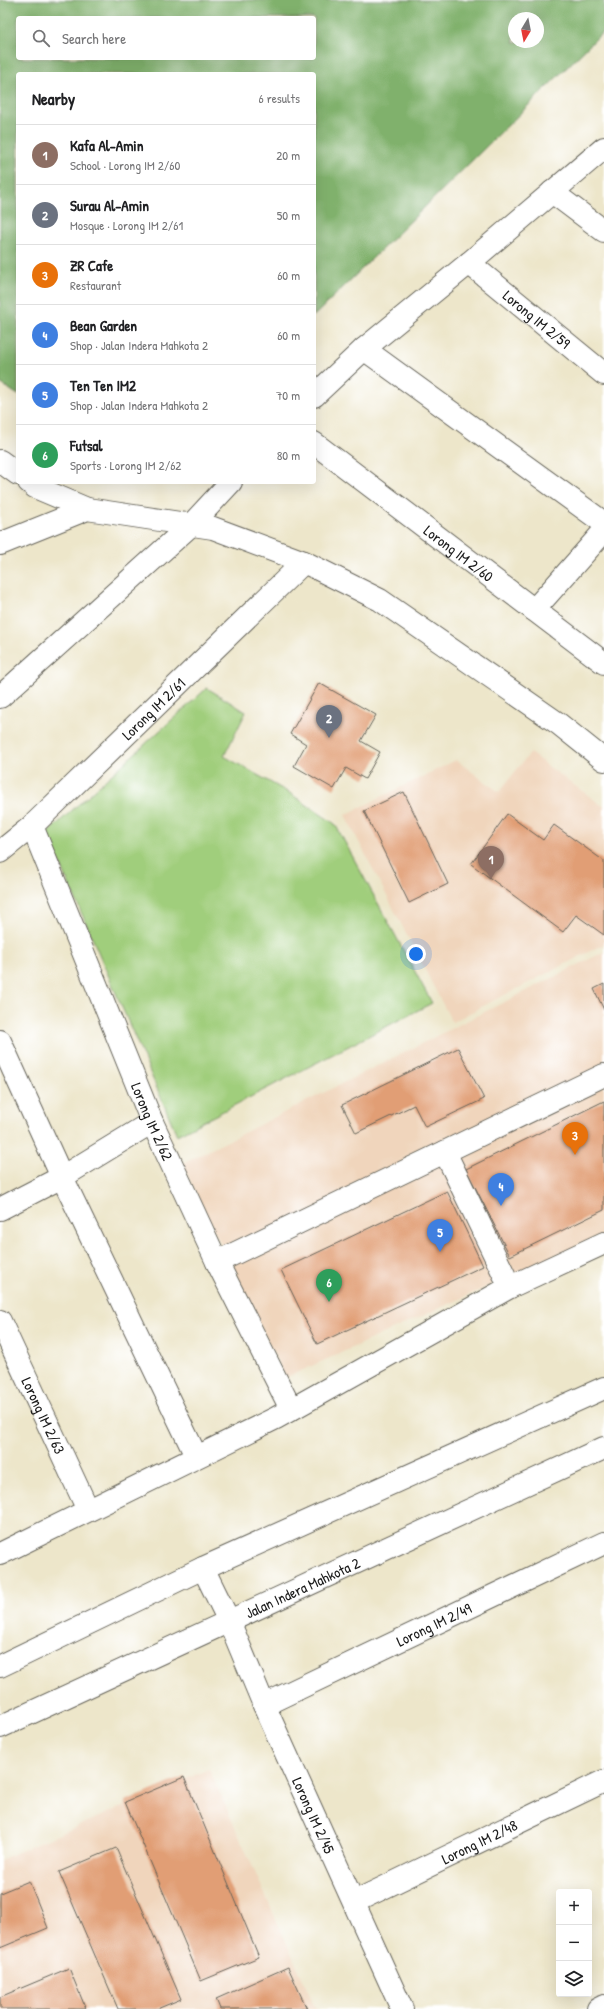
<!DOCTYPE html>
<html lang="en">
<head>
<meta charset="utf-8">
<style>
	body { margin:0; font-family:"Patrick Hand",sans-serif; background:#f2f2f2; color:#202124 }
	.controls { position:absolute; right:12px; bottom:12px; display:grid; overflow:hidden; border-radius:4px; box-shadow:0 4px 16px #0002 }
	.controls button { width:36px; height:36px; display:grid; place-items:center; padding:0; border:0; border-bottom:1px solid #e0e0e0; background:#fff; color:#202124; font:20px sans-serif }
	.compass { position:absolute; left:508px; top:12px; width:36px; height:36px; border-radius:50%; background:#fff; box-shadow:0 4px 16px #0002; rotate:190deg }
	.you { position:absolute; left:416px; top:954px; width:14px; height:14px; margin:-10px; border:3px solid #fff; border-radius:50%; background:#1a73e8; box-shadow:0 0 0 6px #1a73e833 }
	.badge { display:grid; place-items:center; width:26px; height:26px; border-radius:50%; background:#111827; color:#fff; font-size:13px; font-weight:700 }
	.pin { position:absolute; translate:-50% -33px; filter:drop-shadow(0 1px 2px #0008) }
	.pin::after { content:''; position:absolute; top:21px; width:14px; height:12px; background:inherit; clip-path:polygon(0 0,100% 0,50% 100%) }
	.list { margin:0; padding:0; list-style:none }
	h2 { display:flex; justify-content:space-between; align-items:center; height:52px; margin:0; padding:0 16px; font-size:17px }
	h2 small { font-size:13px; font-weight:400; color:#757577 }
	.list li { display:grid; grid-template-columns:26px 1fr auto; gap:12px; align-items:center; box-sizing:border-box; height:60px; padding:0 16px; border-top:1px solid #e0e0e0 }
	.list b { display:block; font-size:15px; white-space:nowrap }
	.list p { margin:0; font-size:13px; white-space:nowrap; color:#757577 }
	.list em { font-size:13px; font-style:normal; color:#757577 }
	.icon { flex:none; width:22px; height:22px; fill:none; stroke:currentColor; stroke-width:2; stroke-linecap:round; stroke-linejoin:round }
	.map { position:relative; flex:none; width:604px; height:2009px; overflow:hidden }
	.search { position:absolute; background:#fff; box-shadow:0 4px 16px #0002; left:16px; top:16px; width:300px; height:44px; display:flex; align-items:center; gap:10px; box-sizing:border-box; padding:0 14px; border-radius:4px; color:#757577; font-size:15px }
	.panel { position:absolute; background:#fff; box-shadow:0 4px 16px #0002; left:16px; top:72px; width:300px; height:412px; border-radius:4px }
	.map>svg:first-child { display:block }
	.built { fill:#f0d5bc }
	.green { fill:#a0ce7c; stroke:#5e754c }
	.forest { fill:#80b16c; stroke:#4e6644; fill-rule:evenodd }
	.building { fill:#e19e74 }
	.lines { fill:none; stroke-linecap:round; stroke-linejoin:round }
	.minor-casing { stroke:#656359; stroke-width:24 }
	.minor { stroke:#fff; stroke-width:22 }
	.labels { text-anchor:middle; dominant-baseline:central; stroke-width:3; stroke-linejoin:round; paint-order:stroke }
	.street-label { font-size:15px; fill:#1c1c1c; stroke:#fff }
</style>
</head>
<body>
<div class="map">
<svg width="604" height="2009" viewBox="0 0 604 2009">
	<rect width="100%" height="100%" fill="#fff"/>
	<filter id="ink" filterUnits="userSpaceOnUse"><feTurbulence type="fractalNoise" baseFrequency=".025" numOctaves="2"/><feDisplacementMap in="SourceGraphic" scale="8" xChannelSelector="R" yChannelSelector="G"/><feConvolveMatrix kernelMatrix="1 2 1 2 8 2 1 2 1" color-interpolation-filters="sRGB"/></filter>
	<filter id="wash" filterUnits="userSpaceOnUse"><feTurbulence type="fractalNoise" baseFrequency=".012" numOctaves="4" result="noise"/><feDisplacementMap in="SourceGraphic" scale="16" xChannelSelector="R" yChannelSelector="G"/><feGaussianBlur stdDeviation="0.9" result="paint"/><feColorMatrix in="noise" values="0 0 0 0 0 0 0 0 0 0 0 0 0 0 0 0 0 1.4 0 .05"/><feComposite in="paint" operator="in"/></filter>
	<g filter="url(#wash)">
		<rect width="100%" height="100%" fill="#ede6ca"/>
		<!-- built -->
		<g class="built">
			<polygon points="530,753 604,807 604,944 452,1022 345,815 456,760 499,792"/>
			<polygon points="604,952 604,1234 285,1378 182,1164"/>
			<polygon points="209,1769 316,2009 0,2009 0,1860"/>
		</g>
		<!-- green -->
		<polygon class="green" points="207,688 246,712 224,756 291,794 335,824 432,1003 177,1135 47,833"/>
		<!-- forest -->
		<path class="forest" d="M0,0H604V31L314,316V74H18V395L0,383ZM18,18H314V58H18ZM514,18H538V42H514Z"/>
		<g id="blocks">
			<!-- building -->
			<g class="building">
				<polygon points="319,683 376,715 361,741 380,752 365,779 346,768 334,789 294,766 306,744 290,734"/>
				<polygon points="404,792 448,884 409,903 364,811"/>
				<polygon points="507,814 543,840 554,825 604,861 604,935 576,915 563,932 471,864"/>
				<polygon points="604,984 604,1010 594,989"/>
				<polygon points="458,1048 484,1099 425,1127 414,1105 356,1133 342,1105"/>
				<polygon points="604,1101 604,1210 510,1256 466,1169"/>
				<polygon points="447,1191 483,1266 317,1344 281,1270"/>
				<polygon points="184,1777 259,1957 201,1981 125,1802"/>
				<polygon points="116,1848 181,1999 157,2009 118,2009 59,1872"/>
				<polygon points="29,1881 48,1928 0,1948 0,1893"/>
				<polygon points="288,1967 307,2009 220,2009 216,1999"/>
				<polygon points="69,1968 86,2009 0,2009 0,1997"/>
			</g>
		</g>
	</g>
	<g filter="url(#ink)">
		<use href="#blocks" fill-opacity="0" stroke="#656359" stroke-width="1"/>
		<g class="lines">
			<!-- minor casing -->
			<g class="minor-casing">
				<g id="minor">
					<polyline points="552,192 604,231"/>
					<path id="s1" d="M469,263L604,374"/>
					<polyline points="364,349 604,523"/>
					<polyline points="314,396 364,349 469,263 604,148"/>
					<path id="s2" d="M314,443L604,663"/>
					<polyline points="0,461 18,474"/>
					<polyline points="29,482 35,487 87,509"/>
					<polyline points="0,544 87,509 213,528 304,562 380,600 559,724 604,760"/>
					<polyline points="534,610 604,531"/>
					<polyline points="0,697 192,524 231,482"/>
					<path id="s3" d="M32,826L152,1122L217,1262L291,1409"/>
					<path id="s4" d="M0,852L32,826L304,562"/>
					<polyline points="0,1041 62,1177 196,1456"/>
					<polyline points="445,1152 510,1287"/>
					<polyline points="0,1209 62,1177 152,1122"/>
					<polyline points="217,1262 604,1075"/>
					<path id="s5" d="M0,1321L88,1510"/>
					<polyline points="0,1554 276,1418 510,1287 604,1243"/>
					<path id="s6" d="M203,1568L229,1621L264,1705L402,2009"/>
					<polyline points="0,1666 203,1568 604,1388"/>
					<path id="s7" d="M264,1705L604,1543"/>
					<path id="s8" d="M0,1727L604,1448"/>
					<path id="s9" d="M354,1902L604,1781"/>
					<polyline points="598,2009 604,2006"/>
				</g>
			</g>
			<!-- minor -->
			<use href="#minor" class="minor"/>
		</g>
	</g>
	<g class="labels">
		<!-- street labels -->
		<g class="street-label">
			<text stroke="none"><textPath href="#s1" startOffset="88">Lorong IM 2/59</textPath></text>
			<text stroke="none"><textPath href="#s2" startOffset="182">Lorong IM 2/60</textPath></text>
			<text stroke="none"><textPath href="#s4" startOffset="210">Lorong IM 2/61</textPath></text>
			<text stroke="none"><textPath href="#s3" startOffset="319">Lorong IM 2/62</textPath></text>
			<text stroke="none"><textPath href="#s5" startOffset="104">Lorong IM 2/63</textPath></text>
			<text stroke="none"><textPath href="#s8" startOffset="333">Jalan Indera Mahkota 2</textPath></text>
			<text stroke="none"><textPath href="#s7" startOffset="188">Lorong IM 2/49</textPath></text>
			<text stroke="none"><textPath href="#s6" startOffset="271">Lorong IM 2/45</textPath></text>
			<text stroke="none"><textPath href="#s9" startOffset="139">Lorong IM 2/48</textPath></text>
		</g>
	</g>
</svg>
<div class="controls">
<button>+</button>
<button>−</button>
<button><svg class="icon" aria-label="layers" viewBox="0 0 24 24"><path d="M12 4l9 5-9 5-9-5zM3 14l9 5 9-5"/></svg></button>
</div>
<svg class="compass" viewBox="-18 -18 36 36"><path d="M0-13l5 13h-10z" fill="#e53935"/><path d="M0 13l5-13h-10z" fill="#757577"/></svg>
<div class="you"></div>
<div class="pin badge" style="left:491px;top:879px;background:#8d6e63">1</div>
<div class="pin badge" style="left:329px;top:738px;background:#6b7280">2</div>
<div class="pin badge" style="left:575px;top:1155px;background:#e8710a">3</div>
<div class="pin badge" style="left:501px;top:1206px;background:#3f7fe0">4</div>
<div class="pin badge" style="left:440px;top:1252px;background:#3f7fe0">5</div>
<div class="pin badge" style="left:329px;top:1302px;background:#2e9e5b">6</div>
<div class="search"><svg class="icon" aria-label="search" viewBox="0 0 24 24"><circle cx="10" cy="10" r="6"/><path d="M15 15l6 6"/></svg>Search here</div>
<section class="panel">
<h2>Nearby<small>6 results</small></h2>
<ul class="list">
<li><span class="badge" style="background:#8d6e63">1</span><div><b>Kafa Al-Amin</b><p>School · Lorong IM 2/60</p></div><em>20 m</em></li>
<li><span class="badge" style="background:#6b7280">2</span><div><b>Surau Al-Amin</b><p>Mosque · Lorong IM 2/61</p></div><em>50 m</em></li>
<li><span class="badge" style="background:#e8710a">3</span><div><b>ZR Cafe</b><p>Restaurant</p></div><em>60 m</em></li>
<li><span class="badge" style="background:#3f7fe0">4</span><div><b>Bean Garden</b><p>Shop · Jalan Indera Mahkota 2</p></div><em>60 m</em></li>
<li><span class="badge" style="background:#3f7fe0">5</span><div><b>Ten Ten IM2</b><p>Shop · Jalan Indera Mahkota 2</p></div><em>70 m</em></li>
<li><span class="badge" style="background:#2e9e5b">6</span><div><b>Futsal</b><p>Sports · Lorong IM 2/62</p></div><em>80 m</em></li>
</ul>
</section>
</div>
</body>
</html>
